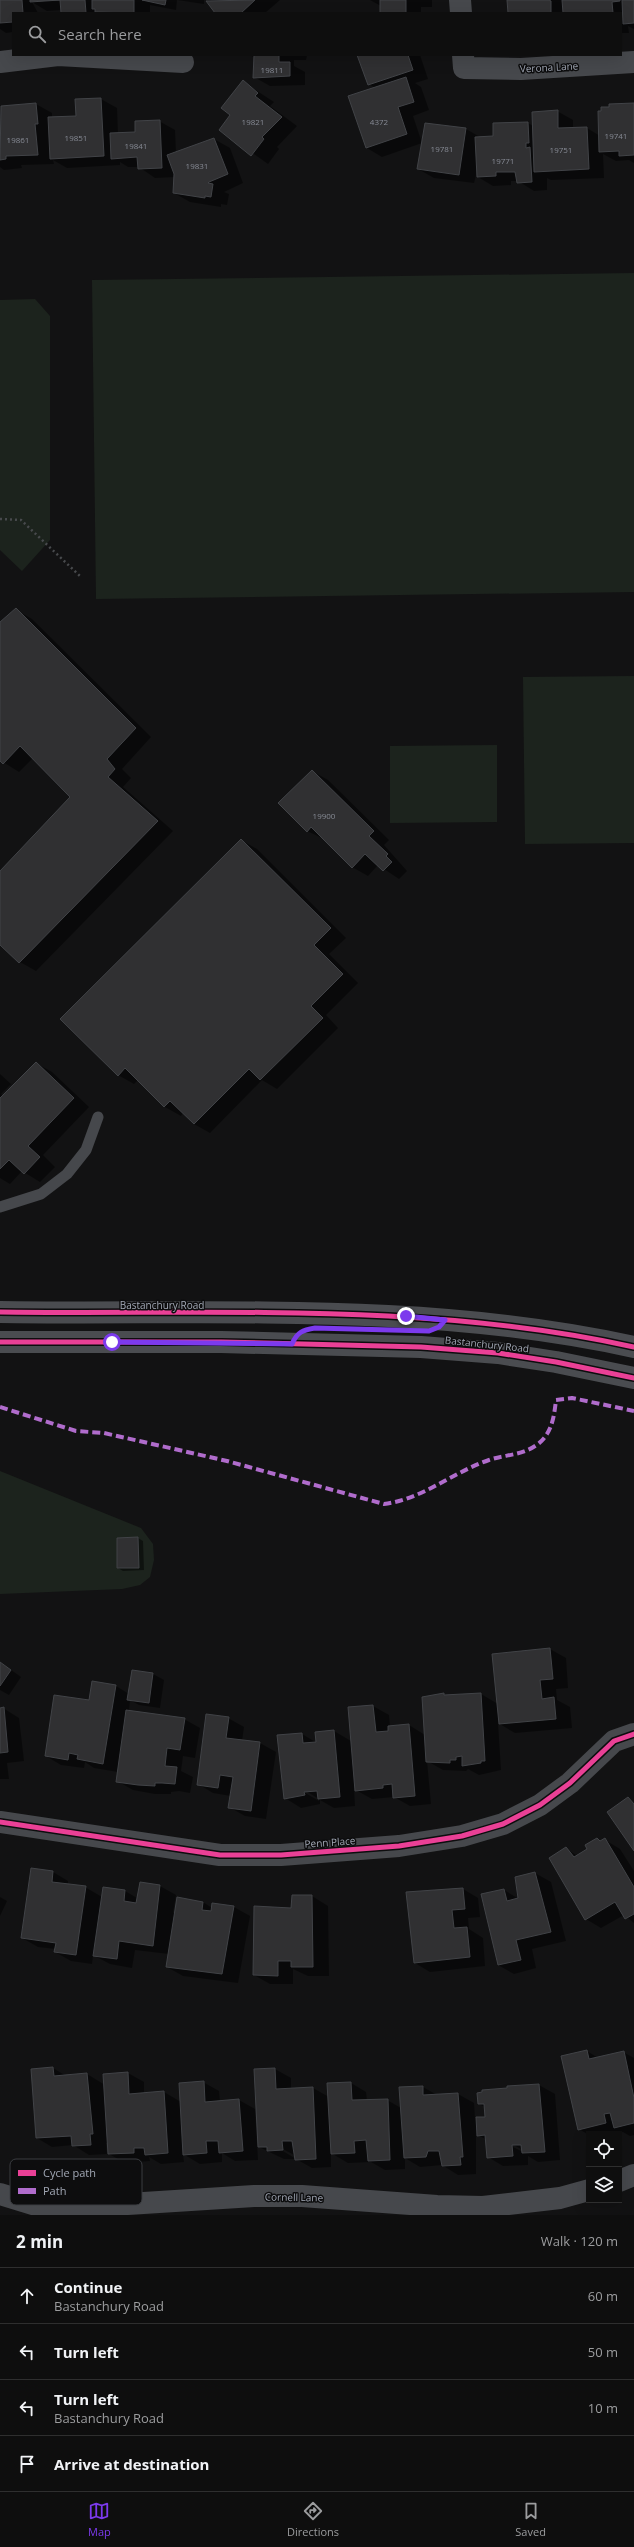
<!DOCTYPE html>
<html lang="en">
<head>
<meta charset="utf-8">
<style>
	body { margin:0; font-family:"Open Sans",sans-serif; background:#171717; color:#f1f3f6 }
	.controls { position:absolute; right:12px; bottom:12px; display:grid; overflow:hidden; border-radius:0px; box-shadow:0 4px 16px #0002 }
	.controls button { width:36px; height:36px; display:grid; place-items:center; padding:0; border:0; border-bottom:1px solid #2e2e2e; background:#0e0e0e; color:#f1f3f6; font:20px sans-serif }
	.stop { position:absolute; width:12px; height:12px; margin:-9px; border:3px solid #7c3aed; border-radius:50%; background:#fff }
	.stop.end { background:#7c3aed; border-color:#fff; box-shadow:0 1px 4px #0008 }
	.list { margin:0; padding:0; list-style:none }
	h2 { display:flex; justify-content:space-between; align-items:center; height:52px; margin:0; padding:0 16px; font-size:17px }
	h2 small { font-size:13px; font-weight:400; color:#9b9c9e }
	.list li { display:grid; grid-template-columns:26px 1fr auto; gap:12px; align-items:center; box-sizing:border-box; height:56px; padding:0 16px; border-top:1px solid #2e2e2e }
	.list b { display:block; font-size:15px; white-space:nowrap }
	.list p { margin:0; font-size:13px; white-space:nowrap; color:#9b9c9e }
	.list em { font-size:13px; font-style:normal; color:#9b9c9e }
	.icon { flex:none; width:22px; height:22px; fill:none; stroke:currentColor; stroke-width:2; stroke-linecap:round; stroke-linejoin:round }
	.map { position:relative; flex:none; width:634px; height:2215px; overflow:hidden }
	.search { position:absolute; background:#0e0e0e; box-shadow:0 4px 16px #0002; left:12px; right:12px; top:12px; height:44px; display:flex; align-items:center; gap:10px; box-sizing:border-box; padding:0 14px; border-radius:0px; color:#9b9c9e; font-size:15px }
	.sheet { height:276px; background:#0e0e0e }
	nav { display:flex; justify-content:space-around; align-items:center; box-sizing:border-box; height:56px; border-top:1px solid #2e2e2e; background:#0e0e0e; font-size:11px; color:#9b9c9e }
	nav a { display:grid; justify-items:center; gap:2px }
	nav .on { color:#7c3aed }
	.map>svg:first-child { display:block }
	.green { fill:#1c231d }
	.shadow { fill:#0007; fill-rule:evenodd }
	.building { fill:#303032; stroke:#414347 }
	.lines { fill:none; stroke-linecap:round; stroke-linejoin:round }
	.path { stroke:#484a4d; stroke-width:2.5; stroke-dasharray:2 3; stroke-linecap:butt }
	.lane { stroke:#46484c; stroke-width:11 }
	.street { stroke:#46484c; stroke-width:22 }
	.secondary { stroke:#4a4c50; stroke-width:22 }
	.quiet { stroke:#b06ccc; stroke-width:4; stroke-dasharray:8 4; stroke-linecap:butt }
	.cycleway-casing { stroke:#0d0d0e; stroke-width:8 }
	.cycleway { stroke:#ea4096; stroke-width:5 }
	.route { stroke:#7c3aed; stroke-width:5 }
	.labels { text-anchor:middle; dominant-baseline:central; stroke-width:3; stroke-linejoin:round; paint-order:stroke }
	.number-label { font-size:8px; fill:#868a94 }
	.street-label { font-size:10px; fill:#a2a8b5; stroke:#0d0d0e }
	.key { fill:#0d0d0e; stroke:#3a3c40; stroke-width:1 }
	.key-label { font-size:11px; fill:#a2a8b5 }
</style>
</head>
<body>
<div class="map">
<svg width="634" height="2215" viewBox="0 0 634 2215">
	<rect width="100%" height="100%" fill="#121213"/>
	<!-- green -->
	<g class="green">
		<polygon points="634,273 634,592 96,599 92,280"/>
		<polygon points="35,299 50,316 50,540 22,571 0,550 0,300"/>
		<polygon points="634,676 634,843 525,844 523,677"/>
		<polygon points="497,745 497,822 390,823 390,746"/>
		<polygon points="0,1471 141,1528 153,1544 154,1560 150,1577 140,1585 122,1589 0,1594"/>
	</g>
	<!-- shadow -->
	<g class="shadow">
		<polygon points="0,0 177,0 176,10 150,5 150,13 62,13 61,10 47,11 32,2 38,13 13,13 13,32 6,33 0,29"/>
		<polygon points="177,0 204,0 204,4"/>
		<polygon points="208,0 280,0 265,13 216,13"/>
		<polygon points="370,0 432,0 432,7 421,7 421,13 381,13 381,6"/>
		<polygon points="508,0 634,0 634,29 628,26 629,33 621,33 621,13 509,13"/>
		<polygon points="250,55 307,55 306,60 294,60 294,66 305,72 305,85 270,86 254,77 255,58"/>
		<polygon points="359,55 420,55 428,79 415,83 421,87 429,110 413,116 422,143 382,157 367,148 375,88 369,84"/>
		<polygon points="243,82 274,102 270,106 297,126 277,147 279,149 268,164 220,130 232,115"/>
		<polygon points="101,99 117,108 118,134 136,133 159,121 175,130 176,153 214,139 230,148 243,183 224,192 229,194 227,205 221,204 221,207 190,202 174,193 175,177 155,178 139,167 128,167 120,162 120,165 67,168 53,160 54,164 21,165 22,168 4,170 0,167 0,120 36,104 52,113 52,118 77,117"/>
		<polygon points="634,104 634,163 629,160 616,161 603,154 604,178 551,180 547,178 547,190 534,191 518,181 511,181 511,185 493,186 478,177 477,171 474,183 434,178 418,169 466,129 480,137 494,137 528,123 533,126 557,111 573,120 573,129 587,128 600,136"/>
		<polygon points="16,610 32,619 151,737 122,769 131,778 123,787 173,831 36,971 20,962 0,943 0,872 71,797 33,758 19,772 0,760 0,623"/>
		<polygon points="312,771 328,780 389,840 384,845 407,871 399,879 378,865 368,876 352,867 324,839 307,831"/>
		<polygon points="241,840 257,849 346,938 329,954 358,983 326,1015 338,1028 277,1089 262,1080 210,1133 194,1124 183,1113 181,1116 165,1107 138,1080 134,1084 118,1075"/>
		<polygon points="36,1063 52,1072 89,1107 43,1155 55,1167 40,1182 22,1171 10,1184 0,1178 0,1074 11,1084 1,1094 4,1097"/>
		<polygon points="138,1538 143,1541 144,1570 123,1571 118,1568"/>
		<path d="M550,1649L566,1658L568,1688L556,1689L557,1700L570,1707L572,1728L515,1733L498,1723L501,1770L479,1775L468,1769L466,1771L443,1770L427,1761L431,1804L410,1806L394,1797L372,1799L354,1789L355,1806L334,1808L320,1800V1804L301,1808L285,1798L302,1734L317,1743L316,1733L334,1731L351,1741L373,1706L389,1715L390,1727L409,1725L425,1735L433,1695L481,1694L498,1704ZM301,1788L319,1799V1801L300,1790Z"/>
		<polygon points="0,1662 21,1677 9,1695 0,1690"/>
		<polygon points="133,1671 153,1674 164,1680 160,1708 139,1705 130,1700 129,1711 184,1719 200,1728 195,1758 183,1756 181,1771 193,1777 190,1793 179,1791 171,1792 171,1794 155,1794 133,1790 117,1781 118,1772 94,1768 85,1762 84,1768 61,1765 46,1756 89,1701 116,1686 129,1694"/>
		<polygon points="3,1708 19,1718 24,1761 7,1763 9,1779 0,1779 0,1709"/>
		<polygon points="228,1718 244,1727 242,1741 260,1743 276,1752 266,1819 245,1816 229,1807 231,1796 213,1793 198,1784"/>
		<polygon points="597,1839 602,1841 605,1840 620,1849 634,1871 634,1923 624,1915 601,1928 586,1919 566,1849 578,1856 589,1849"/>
		<polygon points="53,1872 68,1881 68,1885 85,1887 102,1897 125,1891 137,1898 160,1886 176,1895 173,1913 203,1902 212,1908 213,1904 234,1907 250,1916 238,1983 183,1976 167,1967 169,1954 135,1950 132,1968 110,1964 93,1955 92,1964 71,1961 55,1952 56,1949 38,1947 22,1938"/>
		<polygon points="535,1873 551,1882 566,1941 532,1949 536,1968 514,1974 498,1965 504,1890 519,1899"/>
		<polygon points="463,1889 478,1898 480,1917 468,1918 469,1929 483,1938 485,1966 430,1972 415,1963"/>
		<polygon points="312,1896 328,1906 329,1976 308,1976 293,1969 293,1984 270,1984 254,1975 292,1909"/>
		<polygon points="0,1897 7,1901 0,1916"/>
		<polygon points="587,2051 598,2058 623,2052 634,2058 634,2135 630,2136 623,2132 589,2135 579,2129"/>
		<polygon points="53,2068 66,2076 87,2074 105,2085 128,2073 144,2082 144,2094 164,2092 181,2102 203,2082 219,2091 220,2102 239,2100 255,2109 258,2160 235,2161 222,2153 222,2162 200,2164 183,2154 184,2162 161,2164 149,2157 150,2161 125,2163 109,2154 109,2143 106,2143 107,2154 89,2155 73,2145 52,2147 37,2138"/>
		<path d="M275,2069L291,2078V2089L313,2088L329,2097L351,2083L366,2092L367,2101L387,2100L401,2108L423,2087L437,2095L458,2094L474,2103L475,2118H486L485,2107L479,2104L539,2085L555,2094L560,2160L538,2162L528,2156V2165L503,2166L488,2157L487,2140L476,2134V2174L458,2175L442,2165L420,2167L405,2158V2169L385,2170L371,2162L348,2163L331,2153V2167L312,2168L296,2159H284L259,2147ZM508,2142L523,2150V2152L507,2144ZM279,2147L296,2156V2159L278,2148Z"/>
	</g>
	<!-- building -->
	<g class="building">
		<polygon points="0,0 22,0 23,13 13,13 13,22 0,23"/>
		<polygon points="30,0 85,0 86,13 61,13 60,0 30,2"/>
		<polygon points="92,0 134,0 134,13 95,12 95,9 92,9"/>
		<polygon points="142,0 166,0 165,5"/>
		<polygon points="255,0 241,13 215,13 206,1"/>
		<rect x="380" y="0" width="26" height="13"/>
		<polygon points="507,0 549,0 551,1 551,13 508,13"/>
		<polygon points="562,0 620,0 620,1 612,2 613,13 563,13"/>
		<polygon points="622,0 634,0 634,23 623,24"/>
		<polygon points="254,55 279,55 279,62 290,62 290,76 253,78"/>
		<polygon points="357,55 408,55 413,70 368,85"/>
		<polygon points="406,77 414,102 398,107 407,134 366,148 348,96"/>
		<polygon points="243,80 258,93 255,96 282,117 262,137 264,139 251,156 219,130 230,115 221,108"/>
		<polygon points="101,98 104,156 50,159 48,117 76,116 75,99"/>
		<polygon points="36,103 38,124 35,124 38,155 6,156 6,159 0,160 1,106"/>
		<polygon points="634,103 634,155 619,156 619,151 599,152 598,111 601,111 601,107 609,107 609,104"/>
		<polygon points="558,110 558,128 587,127 589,169 534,172 532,112"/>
		<polygon points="160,120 162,168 138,169 137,157 111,159 110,133 135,132 135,121"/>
		<polygon points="528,122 529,143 526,143 526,148 530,147 532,182 517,183 515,172 496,172 496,176 477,177 475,137 493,136 493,123"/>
		<polygon points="425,123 466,128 459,175 417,169"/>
		<polygon points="214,138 228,174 209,182 208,183 213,184 211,197 205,196 205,198 173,193 174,174 167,155"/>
		<polygon points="16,608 136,728 107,759 115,769 108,777 158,821 19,963 0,945 0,871 70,797 20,746 3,764 0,761 0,622"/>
		<polygon points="312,770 374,831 369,836 388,854 386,856 392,862 383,871 365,854 352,868 311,827 307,832 278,803"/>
		<polygon points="241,839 331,928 314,945 343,974 311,1006 323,1018 260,1080 249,1069 194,1124 170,1101 164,1107 125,1068 118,1076 60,1019"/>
		<polygon points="36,1062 74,1098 28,1146 40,1157 24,1174 9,1160 0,1169 0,1098"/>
		<polygon points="138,1537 139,1568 117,1568 117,1538"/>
		<polygon points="550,1648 553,1679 540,1680 542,1699 554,1697 556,1719 499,1724 492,1654"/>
		<polygon points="0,1662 11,1670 0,1686"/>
		<polygon points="132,1670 153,1673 149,1703 127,1700"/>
		<polygon points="92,1681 116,1685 103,1764 77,1759 78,1755 69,1753 68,1760 45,1756 54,1695 89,1700"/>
		<polygon points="444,1693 444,1695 481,1693 485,1761 481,1761 481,1763 462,1766 462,1756 456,1757 456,1760 450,1760 450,1763 426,1762 422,1697"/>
		<polygon points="373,1705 376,1732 388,1731 388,1726 409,1724 415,1796 393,1798 392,1784 383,1785 383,1788 355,1791 348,1707"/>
		<polygon points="4,1707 8,1752 0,1753 0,1708"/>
		<polygon points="126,1710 185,1718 180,1750 167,1748 165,1766 177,1767 175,1784 162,1783 155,1783 155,1786 138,1785 116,1782"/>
		<polygon points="206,1714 229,1717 226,1738 260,1742 251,1811 228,1808 233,1777 220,1775 218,1788 197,1785"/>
		<polygon points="334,1730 340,1797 318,1799 317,1791 304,1792 305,1795 284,1799 277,1735 302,1733 303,1743 316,1742 315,1732"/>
		<polygon points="628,1797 634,1804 634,1851 607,1812"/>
		<polygon points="597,1838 600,1841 605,1838 634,1887 634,1914 625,1919 615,1902 585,1920 549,1858 566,1847 574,1857 587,1849 585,1845"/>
		<polygon points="31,1868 53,1871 52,1882 86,1886 76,1955 54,1952 56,1943 21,1938"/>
		<polygon points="535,1872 551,1932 516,1940 521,1960 498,1965 481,1894 504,1889 507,1901 518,1898 515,1877"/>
		<polygon points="140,1882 160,1885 153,1946 119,1941 117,1959 93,1956 103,1887 125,1890 124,1901 136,1903"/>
		<polygon points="463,1888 465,1909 452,1910 454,1928 467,1927 470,1957 414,1963 406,1892"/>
		<polygon points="292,1895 312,1895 313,1967 291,1967 291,1961 278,1961 278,1976 253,1975 254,1906 291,1908"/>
		<polygon points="177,1897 203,1902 202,1910 211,1911 212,1903 234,1906 222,1974 166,1967"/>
		<polygon points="587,2050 589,2059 624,2051 634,2098 634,2123 614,2128 610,2113 604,2114 606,2123 578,2130 561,2056"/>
		<polygon points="53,2067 54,2076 87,2073 93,2134 90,2134 91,2145 72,2146 71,2136 36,2138 31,2069"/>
		<polygon points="275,2068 276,2089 313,2087 316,2159 295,2160 292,2141 282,2141 283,2150 267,2151 267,2147 258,2147 254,2069"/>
		<polygon points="128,2072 129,2094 164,2091 168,2153 145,2155 144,2148 134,2148 134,2153 108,2154 103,2074"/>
		<polygon points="204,2081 205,2102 239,2099 243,2151 219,2153 218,2141 206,2141 207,2153 183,2155 179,2083"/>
		<polygon points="351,2082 352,2100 388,2099 390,2160 368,2161 366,2140 354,2141 355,2153 331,2154 327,2083"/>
		<polygon points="539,2084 545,2152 522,2153 521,2145 512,2145 513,2156 487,2158 485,2135 477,2136 476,2117 485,2117 484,2104 478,2104 477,2093 482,2092 482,2090 507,2088 507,2086"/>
		<polygon points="423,2086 423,2095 458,2093 463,2157 460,2157 461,2165 442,2166 439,2151 428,2151 426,2157 404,2158 399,2087"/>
	</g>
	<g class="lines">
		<!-- path -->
		<polyline class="path" points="0,519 21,520 81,577"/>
		<!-- lane -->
		<polyline class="lane" points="0,1207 41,1194 67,1174 86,1150 98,1117"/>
		<!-- street -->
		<g class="street">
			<polyline points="460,0 461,13"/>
			<polyline points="463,55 464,68 521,69 634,62"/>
			<polyline points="0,62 58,55 183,62"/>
			<polyline points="0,1822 220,1855 281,1855 399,1846 462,1836 503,1824 540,1805 570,1783 614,1741 634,1734"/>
			<polyline points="619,2181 634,2175"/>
			<polyline points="0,2194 49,2209 254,2196 302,2196 437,2206 483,2207 560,2198 589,2190"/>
		</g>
		<!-- secondary -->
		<g class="secondary">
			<path d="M0,1312C211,1315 426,1301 634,1347"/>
			<polyline points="0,1342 221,1342 421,1347 498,1353 556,1362 634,1378"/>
		</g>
		<!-- quiet -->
		<path class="quiet" d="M0,1407L76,1431L104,1433L227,1461L384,1504C423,1499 453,1472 489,1460C506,1454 522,1456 538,1444C552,1433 554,1417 556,1400L572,1398L634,1411"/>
		<!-- cycleway casing -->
		<g class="cycleway-casing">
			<g id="cycleway">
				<path d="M0,1312C211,1315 426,1301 634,1347"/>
				<polyline points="0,1342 221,1342 421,1347 498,1353 556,1362 634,1378"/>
				<polyline points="0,1822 220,1855 281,1855 399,1846 462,1836 503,1824 540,1805 570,1783 614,1741 634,1734"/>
			</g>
		</g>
		<!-- cycleway -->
		<use href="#cycleway" class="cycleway"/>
	</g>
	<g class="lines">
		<!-- route -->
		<path class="route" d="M112,1342L292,1344C297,1332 303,1330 315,1328L429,1331L439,1327L445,1320L406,1316"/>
	</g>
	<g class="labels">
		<!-- number labels -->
		<g class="number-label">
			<text x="272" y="69">19811</text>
			<text x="253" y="121">19821</text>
			<text x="379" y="121">4372</text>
			<text x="616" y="135">19741</text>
			<text x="76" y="137">19851</text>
			<text x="18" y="139">19861</text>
			<text x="136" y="145">19841</text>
			<text x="442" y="148">19781</text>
			<text x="561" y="149">19751</text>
			<text x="503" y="160">19771</text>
			<text x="197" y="165">19831</text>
			<text x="324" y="815">19900</text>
		</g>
		<!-- street labels -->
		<g class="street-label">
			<text transform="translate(549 67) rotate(-3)">Verona Lane</text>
			<text x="162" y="1305">Bastanchury Road</text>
			<text transform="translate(487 1344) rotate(6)">Bastanchury Road</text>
			<text transform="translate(330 1842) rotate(-4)">Penn Place</text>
			<text transform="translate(294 2197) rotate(1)">Cornell Lane</text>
		</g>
	</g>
	<!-- legend -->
	<rect x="10" y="2159" width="132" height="46" rx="6" class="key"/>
	<rect x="18" y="2170" width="18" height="6" fill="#ea4096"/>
	<rect x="18" y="2188" width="18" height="6" fill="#b06ccc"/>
	<g class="key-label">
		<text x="43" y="2177">Cycle path</text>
		<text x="43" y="2195">Path</text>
	</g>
</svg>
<div class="controls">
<button><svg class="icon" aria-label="locate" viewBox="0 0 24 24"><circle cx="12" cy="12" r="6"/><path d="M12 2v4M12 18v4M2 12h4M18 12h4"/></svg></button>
<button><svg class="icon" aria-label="layers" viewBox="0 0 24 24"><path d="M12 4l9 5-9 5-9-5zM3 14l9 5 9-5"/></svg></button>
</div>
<div class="stop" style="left:112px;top:1342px"></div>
<div class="stop end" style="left:406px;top:1316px"></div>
<div class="search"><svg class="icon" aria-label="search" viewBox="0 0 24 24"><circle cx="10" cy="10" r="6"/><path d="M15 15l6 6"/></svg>Search here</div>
</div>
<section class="sheet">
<h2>2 min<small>Walk · 120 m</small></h2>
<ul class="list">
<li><svg class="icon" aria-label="ahead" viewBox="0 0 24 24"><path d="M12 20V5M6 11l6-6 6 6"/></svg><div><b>Continue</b><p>Bastanchury Road</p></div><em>60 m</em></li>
<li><svg class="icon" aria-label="left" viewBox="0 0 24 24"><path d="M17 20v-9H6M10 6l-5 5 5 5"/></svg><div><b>Turn left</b></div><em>50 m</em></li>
<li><svg class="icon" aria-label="left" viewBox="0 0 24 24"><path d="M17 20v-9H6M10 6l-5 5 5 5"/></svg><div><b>Turn left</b><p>Bastanchury Road</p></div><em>10 m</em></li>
<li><svg class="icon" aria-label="arrive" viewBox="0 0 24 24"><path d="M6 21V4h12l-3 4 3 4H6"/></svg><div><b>Arrive at destination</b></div></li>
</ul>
</section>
<nav>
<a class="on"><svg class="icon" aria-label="map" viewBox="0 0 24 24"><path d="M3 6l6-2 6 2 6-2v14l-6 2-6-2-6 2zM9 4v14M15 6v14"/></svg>Map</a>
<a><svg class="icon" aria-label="directions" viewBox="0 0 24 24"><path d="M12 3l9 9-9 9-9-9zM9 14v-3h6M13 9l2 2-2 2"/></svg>Directions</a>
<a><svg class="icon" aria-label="saved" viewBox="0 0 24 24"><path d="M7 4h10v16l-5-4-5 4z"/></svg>Saved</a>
</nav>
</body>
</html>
